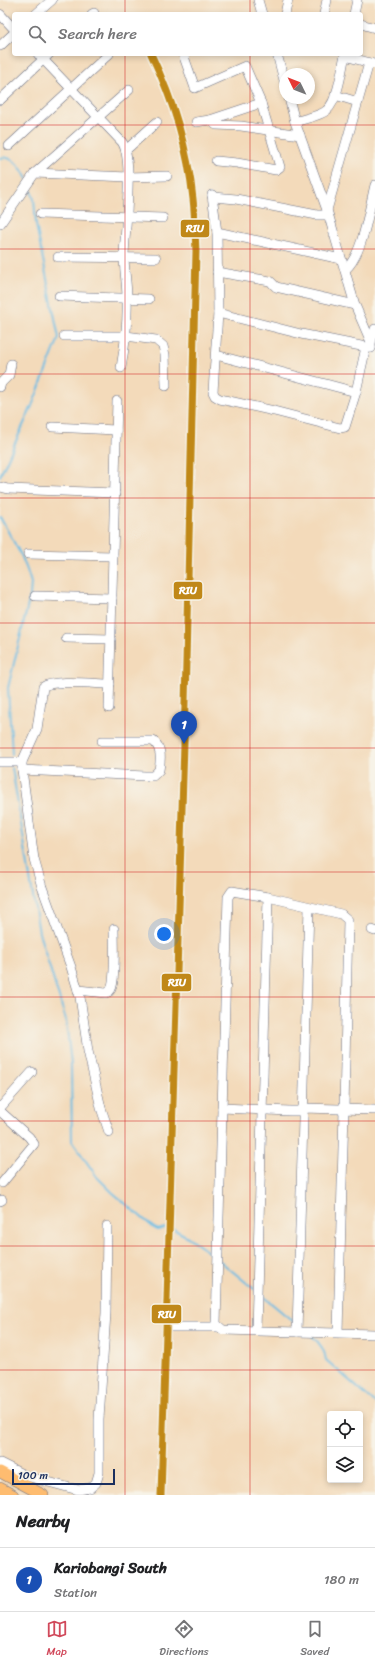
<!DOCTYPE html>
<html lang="en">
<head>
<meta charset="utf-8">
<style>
	body { margin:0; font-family:Sriracha,sans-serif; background:#f6f6f6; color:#202124 }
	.controls { position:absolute; right:12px; bottom:12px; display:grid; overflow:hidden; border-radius:4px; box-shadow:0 2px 6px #0003 }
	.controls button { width:36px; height:36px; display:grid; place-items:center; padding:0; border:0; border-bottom:1px solid #e0e0e0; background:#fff; color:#202124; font:20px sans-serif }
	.compass { position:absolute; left:279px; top:68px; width:36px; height:36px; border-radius:50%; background:#fff; box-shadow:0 2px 6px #0003; rotate:313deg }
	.scale { position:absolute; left:12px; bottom:10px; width:103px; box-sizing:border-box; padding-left:4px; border:2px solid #1b2f5e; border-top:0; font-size:11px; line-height:14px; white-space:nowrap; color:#1b2f5e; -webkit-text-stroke:3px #f7f3e8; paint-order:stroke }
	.you { position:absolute; left:164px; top:934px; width:14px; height:14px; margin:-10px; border:3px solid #fff; border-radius:50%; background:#1a73e8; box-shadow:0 0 0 6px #1a73e833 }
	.badge { display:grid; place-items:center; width:26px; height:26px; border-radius:50%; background:#d1495b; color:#fff; font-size:13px; font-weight:700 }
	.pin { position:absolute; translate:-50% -33px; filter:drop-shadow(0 1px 2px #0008) }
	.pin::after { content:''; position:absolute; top:21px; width:14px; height:12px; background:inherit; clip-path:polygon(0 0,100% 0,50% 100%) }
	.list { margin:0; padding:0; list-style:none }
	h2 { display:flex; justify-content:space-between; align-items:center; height:52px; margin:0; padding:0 16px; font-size:17px }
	h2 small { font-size:13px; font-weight:400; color:#757577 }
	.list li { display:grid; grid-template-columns:26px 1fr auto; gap:12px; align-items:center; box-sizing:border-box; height:64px; padding:0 16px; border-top:1px solid #e0e0e0 }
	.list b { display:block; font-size:15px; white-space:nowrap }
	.list p { margin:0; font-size:13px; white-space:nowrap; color:#757577 }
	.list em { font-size:13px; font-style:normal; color:#757577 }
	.icon { flex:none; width:22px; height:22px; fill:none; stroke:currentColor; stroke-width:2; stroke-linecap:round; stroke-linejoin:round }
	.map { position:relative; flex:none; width:375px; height:1495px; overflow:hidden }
	.search { position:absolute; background:#fff; box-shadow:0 2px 6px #0003; left:12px; right:12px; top:12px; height:44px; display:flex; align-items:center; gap:10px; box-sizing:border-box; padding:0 14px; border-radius:4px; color:#757577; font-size:15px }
	.sheet { height:116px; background:#fff }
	nav { display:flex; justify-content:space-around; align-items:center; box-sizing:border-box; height:56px; border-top:1px solid #e0e0e0; background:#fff; font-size:11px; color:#757577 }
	nav a { display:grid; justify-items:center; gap:2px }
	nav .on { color:#d1495b }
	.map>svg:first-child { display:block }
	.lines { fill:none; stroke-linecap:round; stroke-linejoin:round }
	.stream { stroke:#68bce4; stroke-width:2 }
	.minor-casing { stroke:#676b7e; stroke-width:10 }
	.major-casing { stroke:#676b7e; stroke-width:12 }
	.minor { stroke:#fff; stroke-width:9 }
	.major { stroke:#febc70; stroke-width:11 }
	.rail-1-casing { stroke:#f7f3e8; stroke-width:10 }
	.rail-1 { stroke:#c08818; stroke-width:7 }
	.grid { fill:none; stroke:#d62828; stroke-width:1; stroke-opacity:0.55 }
	.line-badge { stroke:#f7f3e8; stroke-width:1.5 }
	.badge-label { font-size:11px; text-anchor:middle; font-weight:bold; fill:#fff }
</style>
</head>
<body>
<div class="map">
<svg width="375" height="1495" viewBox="0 0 375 1495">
	<rect width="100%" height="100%" fill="#f7f3e8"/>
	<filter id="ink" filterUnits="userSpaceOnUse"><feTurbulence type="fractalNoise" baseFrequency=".025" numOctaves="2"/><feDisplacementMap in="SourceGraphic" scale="8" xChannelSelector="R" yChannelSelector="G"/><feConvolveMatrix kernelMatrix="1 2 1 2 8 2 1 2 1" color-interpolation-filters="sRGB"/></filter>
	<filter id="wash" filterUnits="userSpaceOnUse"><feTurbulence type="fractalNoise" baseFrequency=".012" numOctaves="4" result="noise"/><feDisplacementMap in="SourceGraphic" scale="16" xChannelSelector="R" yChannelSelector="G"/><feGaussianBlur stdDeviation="0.9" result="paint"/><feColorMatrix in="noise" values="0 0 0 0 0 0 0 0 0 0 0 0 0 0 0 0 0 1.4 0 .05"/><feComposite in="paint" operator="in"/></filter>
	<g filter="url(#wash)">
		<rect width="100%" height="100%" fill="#f3daba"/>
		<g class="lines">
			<!-- stream -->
			<g class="stream">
				<path d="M0,158C13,155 22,169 27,179"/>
				<polyline points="0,476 32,406 59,338 36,225 34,199 29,185"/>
				<polyline points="0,517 21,555 27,570 31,583 30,596 8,688 12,754"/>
				<polyline points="12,768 39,933 66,1020 71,1064 72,1141 97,1177 112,1192 154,1228 158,1230 165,1228"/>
				<polyline points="173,1229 188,1237 215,1257"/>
				<polyline points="220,1261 254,1289"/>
				<polyline points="260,1294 294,1322"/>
				<path d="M312,1336C320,1343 325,1350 326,1360L375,1403"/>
			</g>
		</g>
	</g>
	<g filter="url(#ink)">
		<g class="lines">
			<!-- minor casing -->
			<g class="minor-casing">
				<g id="minor">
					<polyline points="258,0 262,14"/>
					<polyline points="0,14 14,29"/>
					<polyline points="36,14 52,0"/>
					<polyline points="92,14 94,13"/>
					<polyline points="285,14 288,0"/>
					<polyline points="324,14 327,0"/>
					<polyline points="354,14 357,0"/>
					<polyline points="361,24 375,28"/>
					<polyline points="0,46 14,33"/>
					<path d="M38,54L122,142C134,159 125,231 124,255C124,269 127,284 127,298C128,321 125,345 121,368"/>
					<polyline points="183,54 195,88 245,66 261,103 280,167 276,170 237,163 216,161"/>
					<polyline points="277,54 285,84"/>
					<polyline points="345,56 374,64"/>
					<polyline points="335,95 358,102"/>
					<polyline points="289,98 295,122 327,210 355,305 371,342 371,348"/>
					<polyline points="0,100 49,54"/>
					<polyline points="210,120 216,125 241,126 300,135"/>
					<polyline points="196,122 210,120 261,103"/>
					<path d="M295,122C303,119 321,116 327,110C338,100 342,69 345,54"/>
					<polyline points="9,146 109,54"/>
					<polyline points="126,150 157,122"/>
					<polyline points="35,173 128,177 167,176"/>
					<polyline points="212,195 217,232 218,313 213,392 215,396 220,399 274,411 340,428 345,427 356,392 366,347"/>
					<polyline points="212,195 214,197 236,199 317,215 327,215"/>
					<polyline points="327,210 369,63"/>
					<polyline points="40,214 163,218"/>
					<polyline points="0,224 35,173 129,90"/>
					<polyline points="217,232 341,259"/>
					<polyline points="58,257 156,258"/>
					<path d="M345,270C363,255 369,209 375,185"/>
					<polyline points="217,272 270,281 276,287 355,305"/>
					<polyline points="59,296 149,299"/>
					<polyline points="218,313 301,334 371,348"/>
					<polyline points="64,336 126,336 156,340 163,346 165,355 166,386"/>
					<polyline points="371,342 375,329"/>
					<polyline points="216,355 356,392"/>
					<polyline points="0,387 1,383 9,375 11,364"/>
					<polyline points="52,427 116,430"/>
					<polyline points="0,487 8,489 115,493"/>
					<polyline points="28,554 113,556"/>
					<polyline points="35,596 112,598"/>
					<polyline points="66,638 111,639"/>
					<polyline points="109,708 117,401"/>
					<polyline points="0,762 22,762"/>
					<path d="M22,770L145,776H153L159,770C161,759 162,747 153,741H102"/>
					<polyline points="372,930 375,931"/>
					<path d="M78,990L106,993C109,992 109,992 111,989C116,979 114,942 114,929"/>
					<polyline points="0,1108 32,1072"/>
					<polyline points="222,1108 290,1111 298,1111 303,1108 375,1110"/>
					<polyline points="0,1111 29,1137 34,1144 2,1183"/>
					<path d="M109,1132L101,1108L88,1051L80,997L71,967L42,887L34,859L22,770V762L37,729L43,687C53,679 96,684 110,684"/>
					<polyline points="0,1201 2,1200"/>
					<polyline points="170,1327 218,1327"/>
					<polyline points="256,1330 268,897"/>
					<polyline points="297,1332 309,907"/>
					<polyline points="338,1332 344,1110 348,920 341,914 268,897 232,891 228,897 216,1324 223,1330 375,1334"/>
					<polyline points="0,1463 26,1476 78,1490 90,1488 96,1483 99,1473 99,1419 106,1313 107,1226"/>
				</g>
			</g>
			<!-- major casing -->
			<g class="major-casing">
				<g id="major">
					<polyline points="0,1472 43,1495"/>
					<polyline points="0,1488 13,1495"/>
				</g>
			</g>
			<!-- minor -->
			<use href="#minor" class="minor"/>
			<!-- major -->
			<use href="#major" class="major"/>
			<!-- rail-1 casing -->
			<g class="rail-1-casing">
				<path id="rail-1" d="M151,54C173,100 188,148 193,199C195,216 195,234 196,251L184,744L161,1495"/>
			</g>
			<!-- rail-1 -->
			<use href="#rail-1" class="rail-1"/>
		</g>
	</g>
	<!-- grid -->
	<path class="grid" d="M125,0V14M250,0V14M125,54V1495M250,54V1495M0,125H375M0,249H375M0,374H375M0,498H375M0,623H375M0,748H375M0,872H375M0,997H375M0,1121H375M0,1246H375M0,1370H375"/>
	<g class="line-badge">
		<rect x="180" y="219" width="30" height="19" rx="4" fill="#c08818"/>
		<rect x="173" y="581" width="30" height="19" rx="4" fill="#c08818"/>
		<rect x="161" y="973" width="31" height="19" rx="4" fill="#c08818"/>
		<rect x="151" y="1304" width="31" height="20" rx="4" fill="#c08818"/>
	</g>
	<g class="badge-label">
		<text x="195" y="232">RIU</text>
		<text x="188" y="594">RIU</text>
		<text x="177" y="986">RIU</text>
		<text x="167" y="1318">RIU</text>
	</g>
</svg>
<div class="controls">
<button><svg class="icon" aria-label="locate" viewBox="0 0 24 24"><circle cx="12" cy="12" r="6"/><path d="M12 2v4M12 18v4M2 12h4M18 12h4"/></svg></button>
<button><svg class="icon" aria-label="layers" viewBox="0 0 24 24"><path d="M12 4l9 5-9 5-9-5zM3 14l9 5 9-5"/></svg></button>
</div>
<svg class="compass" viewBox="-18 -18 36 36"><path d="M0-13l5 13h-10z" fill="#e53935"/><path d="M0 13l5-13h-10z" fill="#757577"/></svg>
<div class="scale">100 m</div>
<div class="you"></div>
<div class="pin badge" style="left:184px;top:744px;background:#1a4fb4">1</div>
<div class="search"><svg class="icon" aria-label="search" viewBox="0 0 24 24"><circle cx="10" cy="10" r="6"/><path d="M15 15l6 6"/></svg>Search here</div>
</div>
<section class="sheet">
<h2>Nearby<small></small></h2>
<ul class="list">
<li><span class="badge" style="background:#1a4fb4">1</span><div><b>Kariobangi South</b><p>Station</p></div><em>180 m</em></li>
</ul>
</section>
<nav>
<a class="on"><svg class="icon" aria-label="map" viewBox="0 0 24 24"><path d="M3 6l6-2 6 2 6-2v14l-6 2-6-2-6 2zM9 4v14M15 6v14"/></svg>Map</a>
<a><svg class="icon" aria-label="directions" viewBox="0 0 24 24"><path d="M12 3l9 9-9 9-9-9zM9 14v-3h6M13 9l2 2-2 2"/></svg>Directions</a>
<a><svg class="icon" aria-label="saved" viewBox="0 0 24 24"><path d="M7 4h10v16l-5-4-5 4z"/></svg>Saved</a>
</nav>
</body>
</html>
